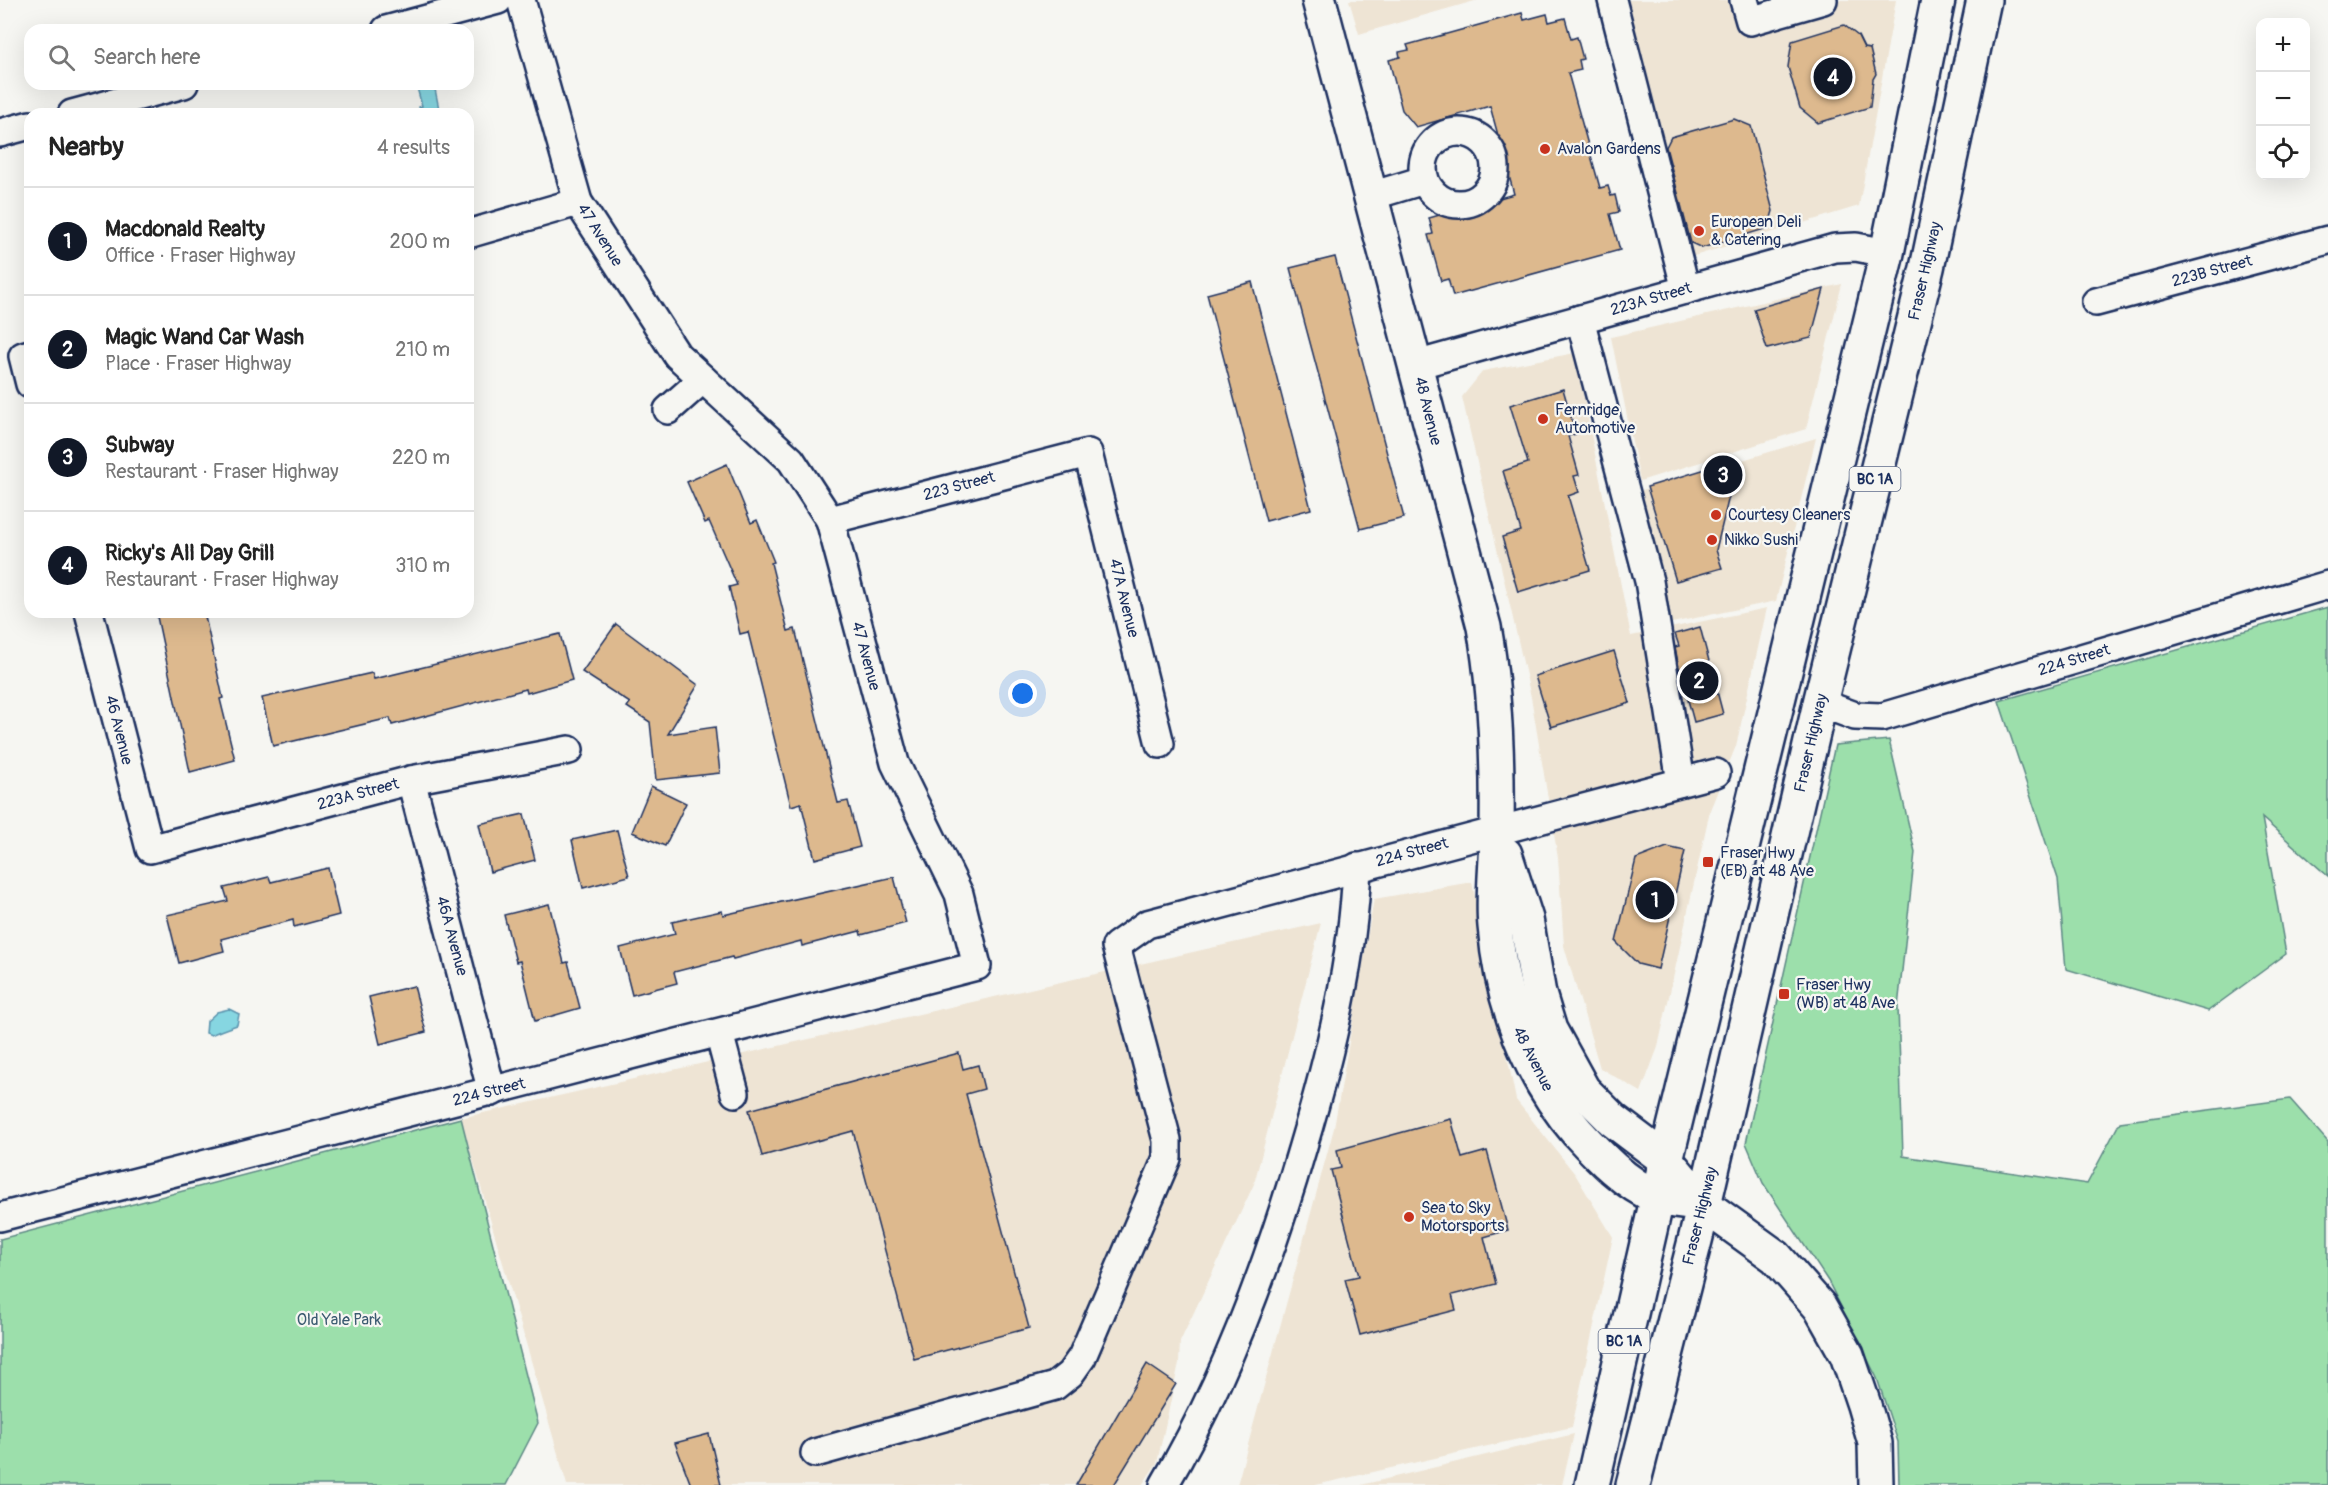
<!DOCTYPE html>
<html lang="en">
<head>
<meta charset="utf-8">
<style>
	body { margin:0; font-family:Pangolin,sans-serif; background:#f6f6f6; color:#222 }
	.controls { position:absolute; right:18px; top:18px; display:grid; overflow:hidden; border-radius:12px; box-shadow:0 6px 24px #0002 }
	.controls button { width:54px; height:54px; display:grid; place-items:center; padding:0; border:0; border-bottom:2px solid #e0e0e0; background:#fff; color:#222; font:30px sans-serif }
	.you { position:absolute; left:1023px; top:694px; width:21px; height:21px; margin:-15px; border:4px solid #fff; border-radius:50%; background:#1a73e8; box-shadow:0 0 0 9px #1a73e833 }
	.badge { display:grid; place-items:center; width:39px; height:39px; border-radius:50%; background:#111827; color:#fff; font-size:20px; font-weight:700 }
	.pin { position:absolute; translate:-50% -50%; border:3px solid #fff; box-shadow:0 2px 6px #0006 }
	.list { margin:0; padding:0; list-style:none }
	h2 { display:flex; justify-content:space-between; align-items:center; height:78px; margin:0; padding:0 24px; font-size:26px }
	h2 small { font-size:20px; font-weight:400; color:#767676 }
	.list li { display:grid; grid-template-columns:39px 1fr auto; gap:18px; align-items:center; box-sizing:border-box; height:108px; padding:0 24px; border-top:2px solid #e0e0e0 }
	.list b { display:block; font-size:22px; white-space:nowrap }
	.list p { margin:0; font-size:20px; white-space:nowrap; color:#767676 }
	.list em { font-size:20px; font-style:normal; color:#767676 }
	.icon { flex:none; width:33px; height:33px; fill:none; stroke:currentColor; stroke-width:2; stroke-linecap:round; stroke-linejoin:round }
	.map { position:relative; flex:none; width:2328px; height:1485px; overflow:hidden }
	.search { position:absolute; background:#fff; box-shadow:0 6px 24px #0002; left:24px; top:24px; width:450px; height:66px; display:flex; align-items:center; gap:15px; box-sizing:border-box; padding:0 21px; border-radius:18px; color:#767676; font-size:22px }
	.panel { position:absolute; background:#fff; box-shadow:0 6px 24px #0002; left:24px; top:108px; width:450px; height:510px; border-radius:18px }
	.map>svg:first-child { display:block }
	.built { fill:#eee4d4 }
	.green { fill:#9cdfab; stroke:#5c8784; stroke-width:1.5 }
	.water { fill:#86d6e1; stroke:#5b93ad; stroke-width:1.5 }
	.building { fill:#ddb98e; stroke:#1b2f5e; stroke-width:1.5 }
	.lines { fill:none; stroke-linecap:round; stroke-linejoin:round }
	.minor-casing { stroke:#1b2f5e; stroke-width:32 }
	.major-casing { stroke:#1b2f5e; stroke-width:38 }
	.minor { stroke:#f6f6f2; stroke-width:27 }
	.major { stroke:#f6f6f2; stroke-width:33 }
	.poi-dot { fill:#c8321e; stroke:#f6f6f2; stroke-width:2 }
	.labels { text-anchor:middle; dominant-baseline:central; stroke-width:4.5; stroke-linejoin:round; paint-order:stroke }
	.shield { fill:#f6f6f2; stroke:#5d6b8a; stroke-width:1.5 }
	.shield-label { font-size:15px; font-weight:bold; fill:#1b2f5e }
	.poi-label { font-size:16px; fill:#1b2f5e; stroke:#f6f6f2; text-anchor:start }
	.street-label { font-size:16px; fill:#1b2f5e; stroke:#f6f6f2 }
	.park-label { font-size:16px; fill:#3b5b71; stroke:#f6f6f2 }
</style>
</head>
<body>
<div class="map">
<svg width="2328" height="1485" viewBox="0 0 2328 1485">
	<rect width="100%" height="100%" fill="#f6f6f2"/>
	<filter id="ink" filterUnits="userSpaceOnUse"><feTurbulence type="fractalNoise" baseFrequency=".0167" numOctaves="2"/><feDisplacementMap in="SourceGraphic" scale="12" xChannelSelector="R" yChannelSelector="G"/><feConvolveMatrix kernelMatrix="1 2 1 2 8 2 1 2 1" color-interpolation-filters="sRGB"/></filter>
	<g filter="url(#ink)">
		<!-- built -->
		<g class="built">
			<polygon points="1349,0 1478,0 1359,34"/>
			<polygon points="1606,0 1896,0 1859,206 1671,263"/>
			<polygon points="1842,284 1806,429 1640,481 1611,337"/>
			<polygon points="1575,353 1631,636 1767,608 1736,746 1710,810 1658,1047 1641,1092 1600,1068 1564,946 1558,858 1531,697 1462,397 1483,371"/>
			<polygon points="1816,438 1776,601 1667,624 1639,491"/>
			<polygon points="1472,882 1516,1100 1575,1174 1613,1237 1572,1427 1316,1485 1237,1485 1334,1128 1374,899"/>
			<polygon points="1321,923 1254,1184 1180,1342 1179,1363 1157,1463 1142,1485 567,1485 461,1118"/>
			<polygon points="1574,1434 1562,1485 1361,1485"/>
		</g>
		<!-- green -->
		<g class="green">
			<polygon points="2328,607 2328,876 2262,818 2286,954 2208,1011 2066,969 2058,879 1999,701"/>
			<polygon points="1889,740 1915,852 1898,1007 1903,1156 2087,1184 2120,1122 2290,1099 2328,1142 2328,1485 1899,1485 1898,1442 1877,1378 1828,1281 1763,1183 1746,1143 1835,745"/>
			<polygon points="461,1118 538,1423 506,1485 0,1485 0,1239"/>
		</g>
		<!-- water -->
		<g class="water">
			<polygon points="416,84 434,84 439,109 420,111 419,107 422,106"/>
			<path d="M229,1009L239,1014L237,1025C228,1028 219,1031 211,1035L206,1033L207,1021L217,1012Z"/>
		</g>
		<!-- building -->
		<g class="building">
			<polygon points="1522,13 1524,20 1547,14 1549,22 1565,18 1571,39 1577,37 1583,59 1579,60 1581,70 1568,73 1600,188 1608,186 1611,196 1615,195 1619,212 1610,214 1620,250 1453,296 1448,279 1441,281 1428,235 1433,234 1429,218 1514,194 1490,106 1416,127 1402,110 1389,60 1400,57 1399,52 1409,50 1407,45"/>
			<polygon points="1844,25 1858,36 1864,48 1870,49 1876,74 1873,79 1870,107 1818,123 1800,108 1788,67 1792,41"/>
			<polygon points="1734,119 1751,126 1773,211 1768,228 1702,248 1691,243 1666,147 1671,137"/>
			<polygon points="1335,257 1404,518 1360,529 1290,268"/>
			<polygon points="1252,282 1311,509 1266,521 1207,294"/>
			<polygon points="1824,289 1811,338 1767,349 1754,309"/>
			<polygon points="1563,389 1576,434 1568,436 1579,475 1574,476 1579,492 1568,496 1590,570 1518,592 1502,537 1521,531 1503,471 1528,463 1510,405"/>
			<polygon points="1738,459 1716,550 1722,568 1676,581 1647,487"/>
			<polygon points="727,464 751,523 757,520 774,562 771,563 788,631 795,629 838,803 848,801 860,847 815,859 801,803 791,806 748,632 740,634 729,587 737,585 709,521 705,523 687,482"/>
			<polygon points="156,612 204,612 223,698 220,699 235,760 190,772"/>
			<polygon points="616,624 698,685 668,734 715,727 720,773 656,780 650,722 627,707 630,703 582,672"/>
			<polygon points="1700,627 1723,714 1694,722 1678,663 1675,647 1679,646 1675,634"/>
			<polygon points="560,634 572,680 527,693 526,689 392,725 390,718 273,746 262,698 372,673 374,679"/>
			<polygon points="1614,651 1630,703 1551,727 1535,676"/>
			<polygon points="651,786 686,803 665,846 632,832"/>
			<polygon points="524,814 535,860 490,872 479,824"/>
			<polygon points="617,830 629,876 583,888 572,840"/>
			<polygon points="1667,847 1685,851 1658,969 1638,964 1616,942 1636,859"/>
			<polygon points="328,868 339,915 294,927 293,920 221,939 224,951 179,963 167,915 228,901 224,888 269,877 271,882"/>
			<polygon points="894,877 906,923 861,935 860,931 802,946 801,941 733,959 732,957 674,972 677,983 632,995 620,948 675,934 672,922 717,912 722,911 723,915"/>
			<polygon points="549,904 564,963 568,962 580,1008 535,1021 520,961 516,962 504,915"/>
			<polygon points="414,986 426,1032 380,1044 369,997"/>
			<polygon points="959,1053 963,1069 978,1065 984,1089 966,1094 1029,1328 914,1359 853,1131 762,1156 749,1110"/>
			<polygon points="1451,1119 1462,1158 1487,1151 1508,1230 1484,1237 1496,1284 1452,1295 1456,1310 1360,1335 1345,1279 1359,1276 1331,1170 1341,1168 1337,1150"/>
			<polygon points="1147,1364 1176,1384 1114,1485 1076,1485"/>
			<polygon points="709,1434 721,1485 691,1485 675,1443"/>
		</g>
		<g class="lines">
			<!-- minor casing -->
			<g class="minor-casing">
				<g id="minor">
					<polyline points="1612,0 1686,290"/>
					<polyline points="1744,0 1750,21 1823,0"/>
					<polyline points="386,30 498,0"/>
					<polyline points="72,114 184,84"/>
					<circle cx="1459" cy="168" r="36"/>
					<polyline points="0,133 30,125"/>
					<polyline points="1371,196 1424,180"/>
					<polyline points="468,234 578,202"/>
					<polyline points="2096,302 2328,240"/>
					<polyline points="1580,319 1649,581 1681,782"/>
					<polyline points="30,354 23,356 30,384"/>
					<polyline points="1416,365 1835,248 1856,247 1887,253"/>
					<polyline points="668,410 703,379"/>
					<polyline points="830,520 1088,453 1160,744"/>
					<polyline points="89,612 150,849 411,780 569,750"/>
					<polyline points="1820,703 1855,716 1882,717 2328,585"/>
					<polyline points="411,780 492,1092"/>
					<polyline points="719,1033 735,1093"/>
					<polyline points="0,1217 977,966 959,894 895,763 830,520 791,460 677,355 578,202 521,0"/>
					<polyline points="815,1453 1055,1386 1070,1374 1082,1357 1167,1158 1167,1140 1116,946 1147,924 1716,773"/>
					<path d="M1164,1485C1226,1380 1269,1263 1303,1146C1330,1055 1353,962 1357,867"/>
				</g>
			</g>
			<!-- major casing -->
			<g class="major-casing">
				<g id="major">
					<path d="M1319,0L1484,627C1496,693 1498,763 1497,831C1497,862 1492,895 1495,926C1501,1002 1528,1075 1578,1133C1600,1157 1625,1183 1655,1196C1669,1202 1689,1202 1704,1205"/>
					<polyline points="1505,854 1526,919 1539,994 1550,1030 1583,1090 1613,1120 1666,1160 1704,1205 1776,1257 1820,1307 1847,1355 1864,1405 1875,1443 1876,1485"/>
					<polyline points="1592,1485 1666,1160 1887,253 1938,0"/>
					<polyline points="1633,1485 1704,1205 1820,703 1927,268 1984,0"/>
				</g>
			</g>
			<!-- minor -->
			<use href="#minor" class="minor"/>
			<!-- major -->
			<use href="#major" class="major"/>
		</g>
	</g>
	<!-- markers -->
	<g class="poi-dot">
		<circle cx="1545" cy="149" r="6"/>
		<circle cx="1699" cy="231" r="6"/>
		<circle cx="1543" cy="419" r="6"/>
		<circle cx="1716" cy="515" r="6"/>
		<circle cx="1712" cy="540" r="6"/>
		<rect x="1702" y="856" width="12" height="12" rx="3"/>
		<rect x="1778" y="988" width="12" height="12" rx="3"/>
		<circle cx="1409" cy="1217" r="6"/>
	</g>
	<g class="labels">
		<!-- shield labels -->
		<g class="shield">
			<rect x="1849.5" y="467" width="51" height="24" rx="4.5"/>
			<rect x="1598.5" y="1329" width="51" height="24" rx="4.5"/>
		</g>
		<g class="shield-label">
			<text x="1875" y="479">BC 1A</text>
			<text x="1624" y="1341">BC 1A</text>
		</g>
		<!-- poi labels -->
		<g class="poi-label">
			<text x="1557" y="149">Avalon Gardens</text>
			<text x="1711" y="222">European Deli<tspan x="1711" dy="18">&amp; Catering</tspan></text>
			<text x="1555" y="410">Fernridge<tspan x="1555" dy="18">Automotive</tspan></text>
			<text x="1728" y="515">Courtesy Cleaners</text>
			<text x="1724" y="540">Nikko Sushi</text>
			<text x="1720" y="853">Fraser Hwy<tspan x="1720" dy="18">(EB) at 48 Ave</tspan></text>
			<text x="1796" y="985">Fraser Hwy<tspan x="1796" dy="18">(WB) at 48 Ave</tspan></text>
			<text x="1421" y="1208">Sea to Sky<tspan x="1421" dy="18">Motorsports</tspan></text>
		</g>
		<!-- street labels -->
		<g class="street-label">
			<text transform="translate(600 235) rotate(58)">47 Avenue</text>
			<text transform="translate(1925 271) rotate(-77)">Fraser Highway</text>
			<text transform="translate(2212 271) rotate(-15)">223B Street</text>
			<text transform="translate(1651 299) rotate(-16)">223A Street</text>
			<text transform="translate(1428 411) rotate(76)">48 Avenue</text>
			<text transform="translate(959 486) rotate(-15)">223 Street</text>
			<text transform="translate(1124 598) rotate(76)">47A Avenue</text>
			<text transform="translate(866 656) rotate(75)">47 Avenue</text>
			<text transform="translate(2074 660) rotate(-17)">224 Street</text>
			<text transform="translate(119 730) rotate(76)">46 Avenue</text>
			<text transform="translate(1811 743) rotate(-77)">Fraser Highway</text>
			<text transform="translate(358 794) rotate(-15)">223A Street</text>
			<text transform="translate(1412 852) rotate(-15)">224 Street</text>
			<text transform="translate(452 936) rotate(75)">46A Avenue</text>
			<text transform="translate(1533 1059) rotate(63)">48 Avenue</text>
			<text transform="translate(489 1092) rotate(-14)">224 Street</text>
			<text transform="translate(1700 1216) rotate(-76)">Fraser Highway</text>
		</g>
		<!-- park labels -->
		<g class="park-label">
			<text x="339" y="1320">Old Yale Park</text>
		</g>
	</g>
</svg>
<div class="controls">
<button>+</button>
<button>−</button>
<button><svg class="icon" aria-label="locate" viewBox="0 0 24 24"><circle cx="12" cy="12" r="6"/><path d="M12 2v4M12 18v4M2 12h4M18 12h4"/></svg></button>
</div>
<div class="you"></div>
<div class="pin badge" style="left:1655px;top:900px">1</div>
<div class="pin badge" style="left:1699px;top:681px">2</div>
<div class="pin badge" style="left:1723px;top:475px">3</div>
<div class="pin badge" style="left:1833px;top:77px">4</div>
<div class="search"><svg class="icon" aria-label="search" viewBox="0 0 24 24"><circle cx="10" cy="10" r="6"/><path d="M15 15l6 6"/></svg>Search here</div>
<section class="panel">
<h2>Nearby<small>4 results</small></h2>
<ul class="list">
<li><span class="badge">1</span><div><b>Macdonald Realty</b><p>Office · Fraser Highway</p></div><em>200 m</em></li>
<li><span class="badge">2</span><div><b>Magic Wand Car Wash</b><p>Place · Fraser Highway</p></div><em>210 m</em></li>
<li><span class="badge">3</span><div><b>Subway</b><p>Restaurant · Fraser Highway</p></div><em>220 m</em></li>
<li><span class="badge">4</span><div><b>Ricky's All Day Grill</b><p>Restaurant · Fraser Highway</p></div><em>310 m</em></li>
</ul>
</section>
</div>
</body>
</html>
